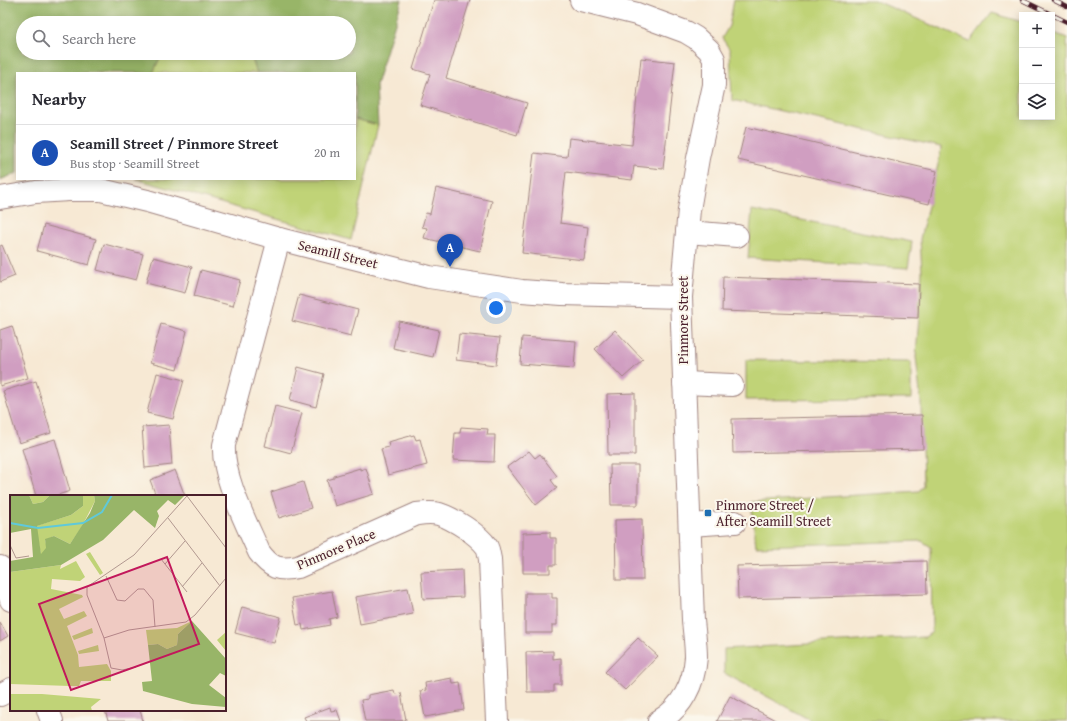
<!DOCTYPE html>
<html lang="en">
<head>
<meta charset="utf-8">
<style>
	body { margin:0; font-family:"Gentium Book Plus",serif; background:#f2f2f3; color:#2b2b33 }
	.controls { position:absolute; right:12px; top:12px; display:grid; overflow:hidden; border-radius:0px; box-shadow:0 2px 10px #0003 }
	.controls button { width:36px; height:36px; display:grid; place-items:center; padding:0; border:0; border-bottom:1px solid #e1e1e2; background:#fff; color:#2b2b33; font:20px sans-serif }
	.you { position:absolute; left:496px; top:308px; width:14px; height:14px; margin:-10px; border:3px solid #fff; border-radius:50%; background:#1a73e8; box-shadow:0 0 0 6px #1a73e833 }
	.badge { display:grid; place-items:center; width:26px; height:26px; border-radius:50%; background:#1f6fb2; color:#fff; font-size:13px; font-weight:700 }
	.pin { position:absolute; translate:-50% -33px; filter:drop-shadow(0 1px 2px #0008) }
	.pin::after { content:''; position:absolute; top:21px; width:14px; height:12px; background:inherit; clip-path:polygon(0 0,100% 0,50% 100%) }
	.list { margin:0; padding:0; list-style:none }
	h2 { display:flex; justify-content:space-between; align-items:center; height:52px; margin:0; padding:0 16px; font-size:17px }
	h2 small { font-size:13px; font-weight:400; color:#7c7c81 }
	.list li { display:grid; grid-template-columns:26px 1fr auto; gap:12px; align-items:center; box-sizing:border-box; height:56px; padding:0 16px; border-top:1px solid #e1e1e2 }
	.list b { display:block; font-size:15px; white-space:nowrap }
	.list p { margin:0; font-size:13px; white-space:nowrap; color:#7c7c81 }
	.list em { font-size:13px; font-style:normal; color:#7c7c81 }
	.icon { flex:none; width:22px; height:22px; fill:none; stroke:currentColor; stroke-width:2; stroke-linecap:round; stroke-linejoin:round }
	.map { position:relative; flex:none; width:1067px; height:721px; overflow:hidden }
	.search { position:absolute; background:#fff; box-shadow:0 2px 10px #0003; left:16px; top:16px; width:340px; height:44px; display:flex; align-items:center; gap:10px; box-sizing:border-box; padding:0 14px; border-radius:22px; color:#7c7c81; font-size:15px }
	.panel { position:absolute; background:#fff; box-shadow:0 2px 10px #0003; left:16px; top:72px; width:340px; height:108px; border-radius:0px }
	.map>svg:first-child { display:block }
	.green { fill:#c0d377; stroke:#857951 }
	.forest { fill:#98b568; stroke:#716a4a }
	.building { fill:#d09ec1 }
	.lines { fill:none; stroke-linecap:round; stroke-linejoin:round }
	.minor-casing { stroke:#a08480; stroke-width:24 }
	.minor { stroke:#fff; stroke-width:22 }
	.rail-casing { stroke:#4a1f2b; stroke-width:4.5 }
	.rail { stroke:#fbf7ec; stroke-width:3; stroke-dasharray:9; stroke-linecap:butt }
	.poi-dot { fill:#1f6fb2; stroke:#fbf7ec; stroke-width:1.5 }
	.labels { text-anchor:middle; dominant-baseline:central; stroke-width:4; stroke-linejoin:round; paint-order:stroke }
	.street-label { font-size:14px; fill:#4a1f2b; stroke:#fbf7ec }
	.poi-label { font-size:14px; fill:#4a1f2b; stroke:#fbf7ec; text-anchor:start }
	.inset-river { fill:none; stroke:#5fc9da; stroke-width:2 }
	.inset-road { fill:none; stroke:#b29890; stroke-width:1 }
	.view { fill:#c2185b; fill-opacity:0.15; stroke:#c2185b; stroke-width:2 }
	.inset-edge { fill:none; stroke:#4a1f2b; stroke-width:2 }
</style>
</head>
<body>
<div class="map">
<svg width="1067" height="721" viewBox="0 0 1067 721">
	<rect width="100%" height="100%" fill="#fbf7ec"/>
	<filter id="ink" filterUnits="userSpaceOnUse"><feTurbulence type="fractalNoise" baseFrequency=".025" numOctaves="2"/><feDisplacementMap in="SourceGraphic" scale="8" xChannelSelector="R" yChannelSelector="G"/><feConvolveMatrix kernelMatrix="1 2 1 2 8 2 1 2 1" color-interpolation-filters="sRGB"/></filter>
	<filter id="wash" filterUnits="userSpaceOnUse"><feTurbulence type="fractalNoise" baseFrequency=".012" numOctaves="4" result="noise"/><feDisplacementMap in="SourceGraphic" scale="16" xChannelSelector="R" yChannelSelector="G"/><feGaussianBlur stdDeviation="0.9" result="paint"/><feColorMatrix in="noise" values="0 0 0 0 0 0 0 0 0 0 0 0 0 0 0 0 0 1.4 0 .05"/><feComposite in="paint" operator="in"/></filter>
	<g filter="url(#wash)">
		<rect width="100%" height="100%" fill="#f7e9d4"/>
		<!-- green -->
		<g class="green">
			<polygon points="734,0 874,0 970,42 992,13 1022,22 1022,117 1052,117 1052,32 1067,38 1067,721 812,721 724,673 724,649 925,637 932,632 931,547 922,541 756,546 751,502 919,491 923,486 921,402 916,357 922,272 920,239 940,156 941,147 732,100 730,50 722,38 729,26"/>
			<polygon points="162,53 250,53 257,73 153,73"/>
			<polygon points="355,119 378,125 351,240 136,179 355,179"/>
			<polygon points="752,210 912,242 908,268 748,258"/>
			<polygon points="746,360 911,362 911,399 746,400"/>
		</g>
		<!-- forest -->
		<polygon class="forest" points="0,0 402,0 376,85 378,125 355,119 355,73 257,73 250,53 349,53 349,23 23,23 23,53 162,53 153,73 17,73 17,173 0,180"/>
		<g id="blocks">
			<!-- building -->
			<g class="building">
				<polygon points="434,0 470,0 446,78 527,103 517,135 420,105 430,74 413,69"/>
				<polygon points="641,58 675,62 663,169 634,166 632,180 566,172 560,223 588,227 584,260 522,253 534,153 567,157 569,138 632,145"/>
				<polygon points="746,127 937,171 929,204 738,160"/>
				<polygon points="436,188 492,201 480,251 424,238 427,228 422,227 426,213 430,214"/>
				<polygon points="44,225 96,239 89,265 37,251"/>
				<polygon points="104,244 143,254 136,280 97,270"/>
				<polygon points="2,245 15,276 0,282 0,246"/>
				<polygon points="153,257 192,267 185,293 146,283"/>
				<polygon points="201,270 240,280 233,306 194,296"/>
				<polygon points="723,277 919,284 918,318 722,311"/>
				<polygon points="299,295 358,310 351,336 292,321"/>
				<polygon points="399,321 439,330 433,357 393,348"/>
				<polygon points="161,324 187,331 177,370 150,363"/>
				<polygon points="12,326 28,378 0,386 0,330"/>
				<polygon points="615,330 643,360 623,378 595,349"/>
				<polygon points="459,334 500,338 496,365 456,360"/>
				<polygon points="522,337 576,341 574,368 520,364"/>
				<polygon points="298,367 324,374 316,407 290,400"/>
				<polygon points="157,373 184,380 173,419 147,413"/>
				<polygon points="36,381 51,433 19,443 3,391"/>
				<polygon points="635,393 635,455 608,455 607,394"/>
				<polygon points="275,406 302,413 291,453 265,446"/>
				<polygon points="922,415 923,449 733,453 732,419"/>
				<polygon points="169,425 172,465 145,468 142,427"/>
				<polygon points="461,427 488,429 487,435 495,435 494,462 453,460 455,433 460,433"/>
				<polygon points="414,435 416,440 420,439 427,465 388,475 381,449 389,447 388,442"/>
				<polygon points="55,439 70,491 55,496 36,496 22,449"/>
				<polygon points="529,451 535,458 540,454 557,476 551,480 557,488 536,505 507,467"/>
				<polygon points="610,465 638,465 638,505 611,505"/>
				<polygon points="360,468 360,470 366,468 374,494 335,506 327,480 334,478 334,476"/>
				<polygon points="175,470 185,496 156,496 150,480"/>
				<polygon points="303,482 311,508 279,518 271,492"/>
				<polygon points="642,519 643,580 616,580 615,520"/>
				<polygon points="550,532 550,538 556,538 556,565 550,565 550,573 523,573 523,533"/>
				<polygon points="926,561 927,594 738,599 737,566"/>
				<polygon points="462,570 463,597 423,599 421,572"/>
				<polygon points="408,588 413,614 360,624 355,597"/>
				<polygon points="332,591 337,617 329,619 330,625 303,630 302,624 297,625 292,598"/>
				<polygon points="525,593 552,593 552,598 557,598 557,625 552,625 552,633 525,633"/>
				<polygon points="242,607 281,617 274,643 235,633"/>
				<polygon points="0,622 8,636 0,641"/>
				<polygon points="638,638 658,656 625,690 605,672"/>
				<polygon points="553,651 553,659 561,658 561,685 554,685 554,692 527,692 526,652"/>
				<polygon points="452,678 453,684 460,683 464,710 425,717 420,691 426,690 425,683"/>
				<polygon points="394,690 395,694 401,693 406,720 398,721 365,721 361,700 368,699 368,695"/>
				<polygon points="730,696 777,721 717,721"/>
				<polygon points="330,707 331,711 337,710 341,721 306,721 304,717"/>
				<polygon points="105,710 140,710 143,721 108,721"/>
			</g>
		</g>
	</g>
	<g filter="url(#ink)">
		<use href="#blocks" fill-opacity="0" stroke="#a08480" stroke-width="1"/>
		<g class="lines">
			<!-- minor casing -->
			<g class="minor-casing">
				<g id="minor">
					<path d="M581,0L637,14L686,32L696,38L709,50L714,59V85L698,158L689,210L681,297L693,620C694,632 696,645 696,657C694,684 682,708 659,721"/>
					<polyline points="0,198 36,192 69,190 101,190 147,201 279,239 429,277 522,291 562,294 681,297"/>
					<polyline points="687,232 737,236"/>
					<path d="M279,239L224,445C222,477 246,522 259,552C271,568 278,571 298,567L417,514C424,513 431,512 439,514C454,519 478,534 487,547C489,551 489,556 490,559L497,721"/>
					<polyline points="684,383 732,385"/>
					<polyline points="690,525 735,522"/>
					<polyline points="0,567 11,600"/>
					<polyline points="0,695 11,689"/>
					<polyline points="48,710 52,721"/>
				</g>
			</g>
			<!-- minor -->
			<use href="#minor" class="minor"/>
			<!-- rail casing -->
			<g class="rail-casing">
				<g id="rail">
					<polyline points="1022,0 1067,22"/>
					<polyline points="1053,0 1067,7"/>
				</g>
			</g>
			<!-- rail -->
			<use href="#rail" class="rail"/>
		</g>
	</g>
	<!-- markers -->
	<rect class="poi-dot" x="704" y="509" width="8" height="8" rx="2"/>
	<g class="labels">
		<!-- street labels -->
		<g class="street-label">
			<text transform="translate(338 254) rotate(14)">Seamill Street</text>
			<text transform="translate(683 320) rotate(-90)">Pinmore Street</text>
			<text transform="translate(336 549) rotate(-23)">Pinmore Place</text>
		</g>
		<!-- poi labels -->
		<g class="poi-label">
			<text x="716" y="505">Pinmore Street /<tspan x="716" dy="16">After Seamill Street</tspan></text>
		</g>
	</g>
	<!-- overview -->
	<g transform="translate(10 495)">
		<rect width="216" height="216" fill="#f7e9d4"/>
		<path d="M19,0H40L33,7L23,9ZM73,0H84L85,6L71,33L60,49L44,41L35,45L37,53L31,60L26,31L61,20L73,11ZM80,57L93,78L90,80L76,59ZM66,66L75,82L70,86L42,84L41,94L72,100L73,102L49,114L54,124L74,116L77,121L57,131L68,160L69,172L97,169L101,176V186H71L69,191H60L0,189V77L51,70L50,74ZM182,126L168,139L167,150L157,154L148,149L138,150L136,135L167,133ZM82,133L83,138L64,145L62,141ZM216,137V156L207,145ZM88,150L89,156L69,159L68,156ZM0,199H32L91,204L81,212L82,216H0Z" fill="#c0d377"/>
		<path d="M0,0H19L23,9L33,7L40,0H73V11L61,20L27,31L31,59L36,53L35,44L44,41L60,49L80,18L85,6L84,0H175L165,10L158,5L147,16L149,21L145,33L124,15L93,45L51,70L0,77V66L23,62L21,34L0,38ZM182,126L216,164V181L210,178L199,190L216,203V212L182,209L133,196L132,187L142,186L138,150L148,149L157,154L167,150L168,139Z" fill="#98b568"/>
		<path class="inset-river" d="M0,28L28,33L73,28L92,17L102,0"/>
		<path class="inset-road" d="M158,23L210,91M0,50L6,63L19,61M151,64L177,97M155,69L175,46M96,81L107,105L115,106L128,94H134L143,105L145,132M172,92L192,68M94,143L119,135L176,127L185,120L216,83M126,172L112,175L101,173L94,143L77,100V92L124,60L177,1L216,53"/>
		<path class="view" d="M157,62L189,149L61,195L29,109Z"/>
		<rect width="216" height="216" class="inset-edge"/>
	</g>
</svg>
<div class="controls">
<button>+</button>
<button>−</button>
<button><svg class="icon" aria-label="layers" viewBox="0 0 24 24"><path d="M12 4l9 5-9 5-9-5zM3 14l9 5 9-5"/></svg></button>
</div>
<div class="you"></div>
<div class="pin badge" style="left:450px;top:267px;background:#1a4fb4">A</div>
<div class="search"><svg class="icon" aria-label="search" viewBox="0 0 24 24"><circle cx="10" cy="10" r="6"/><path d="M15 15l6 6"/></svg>Search here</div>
<section class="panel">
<h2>Nearby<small></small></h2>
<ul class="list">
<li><span class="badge" style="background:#1a4fb4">A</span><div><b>Seamill Street / Pinmore Street</b><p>Bus stop · Seamill Street</p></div><em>20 m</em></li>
</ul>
</section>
</div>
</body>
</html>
